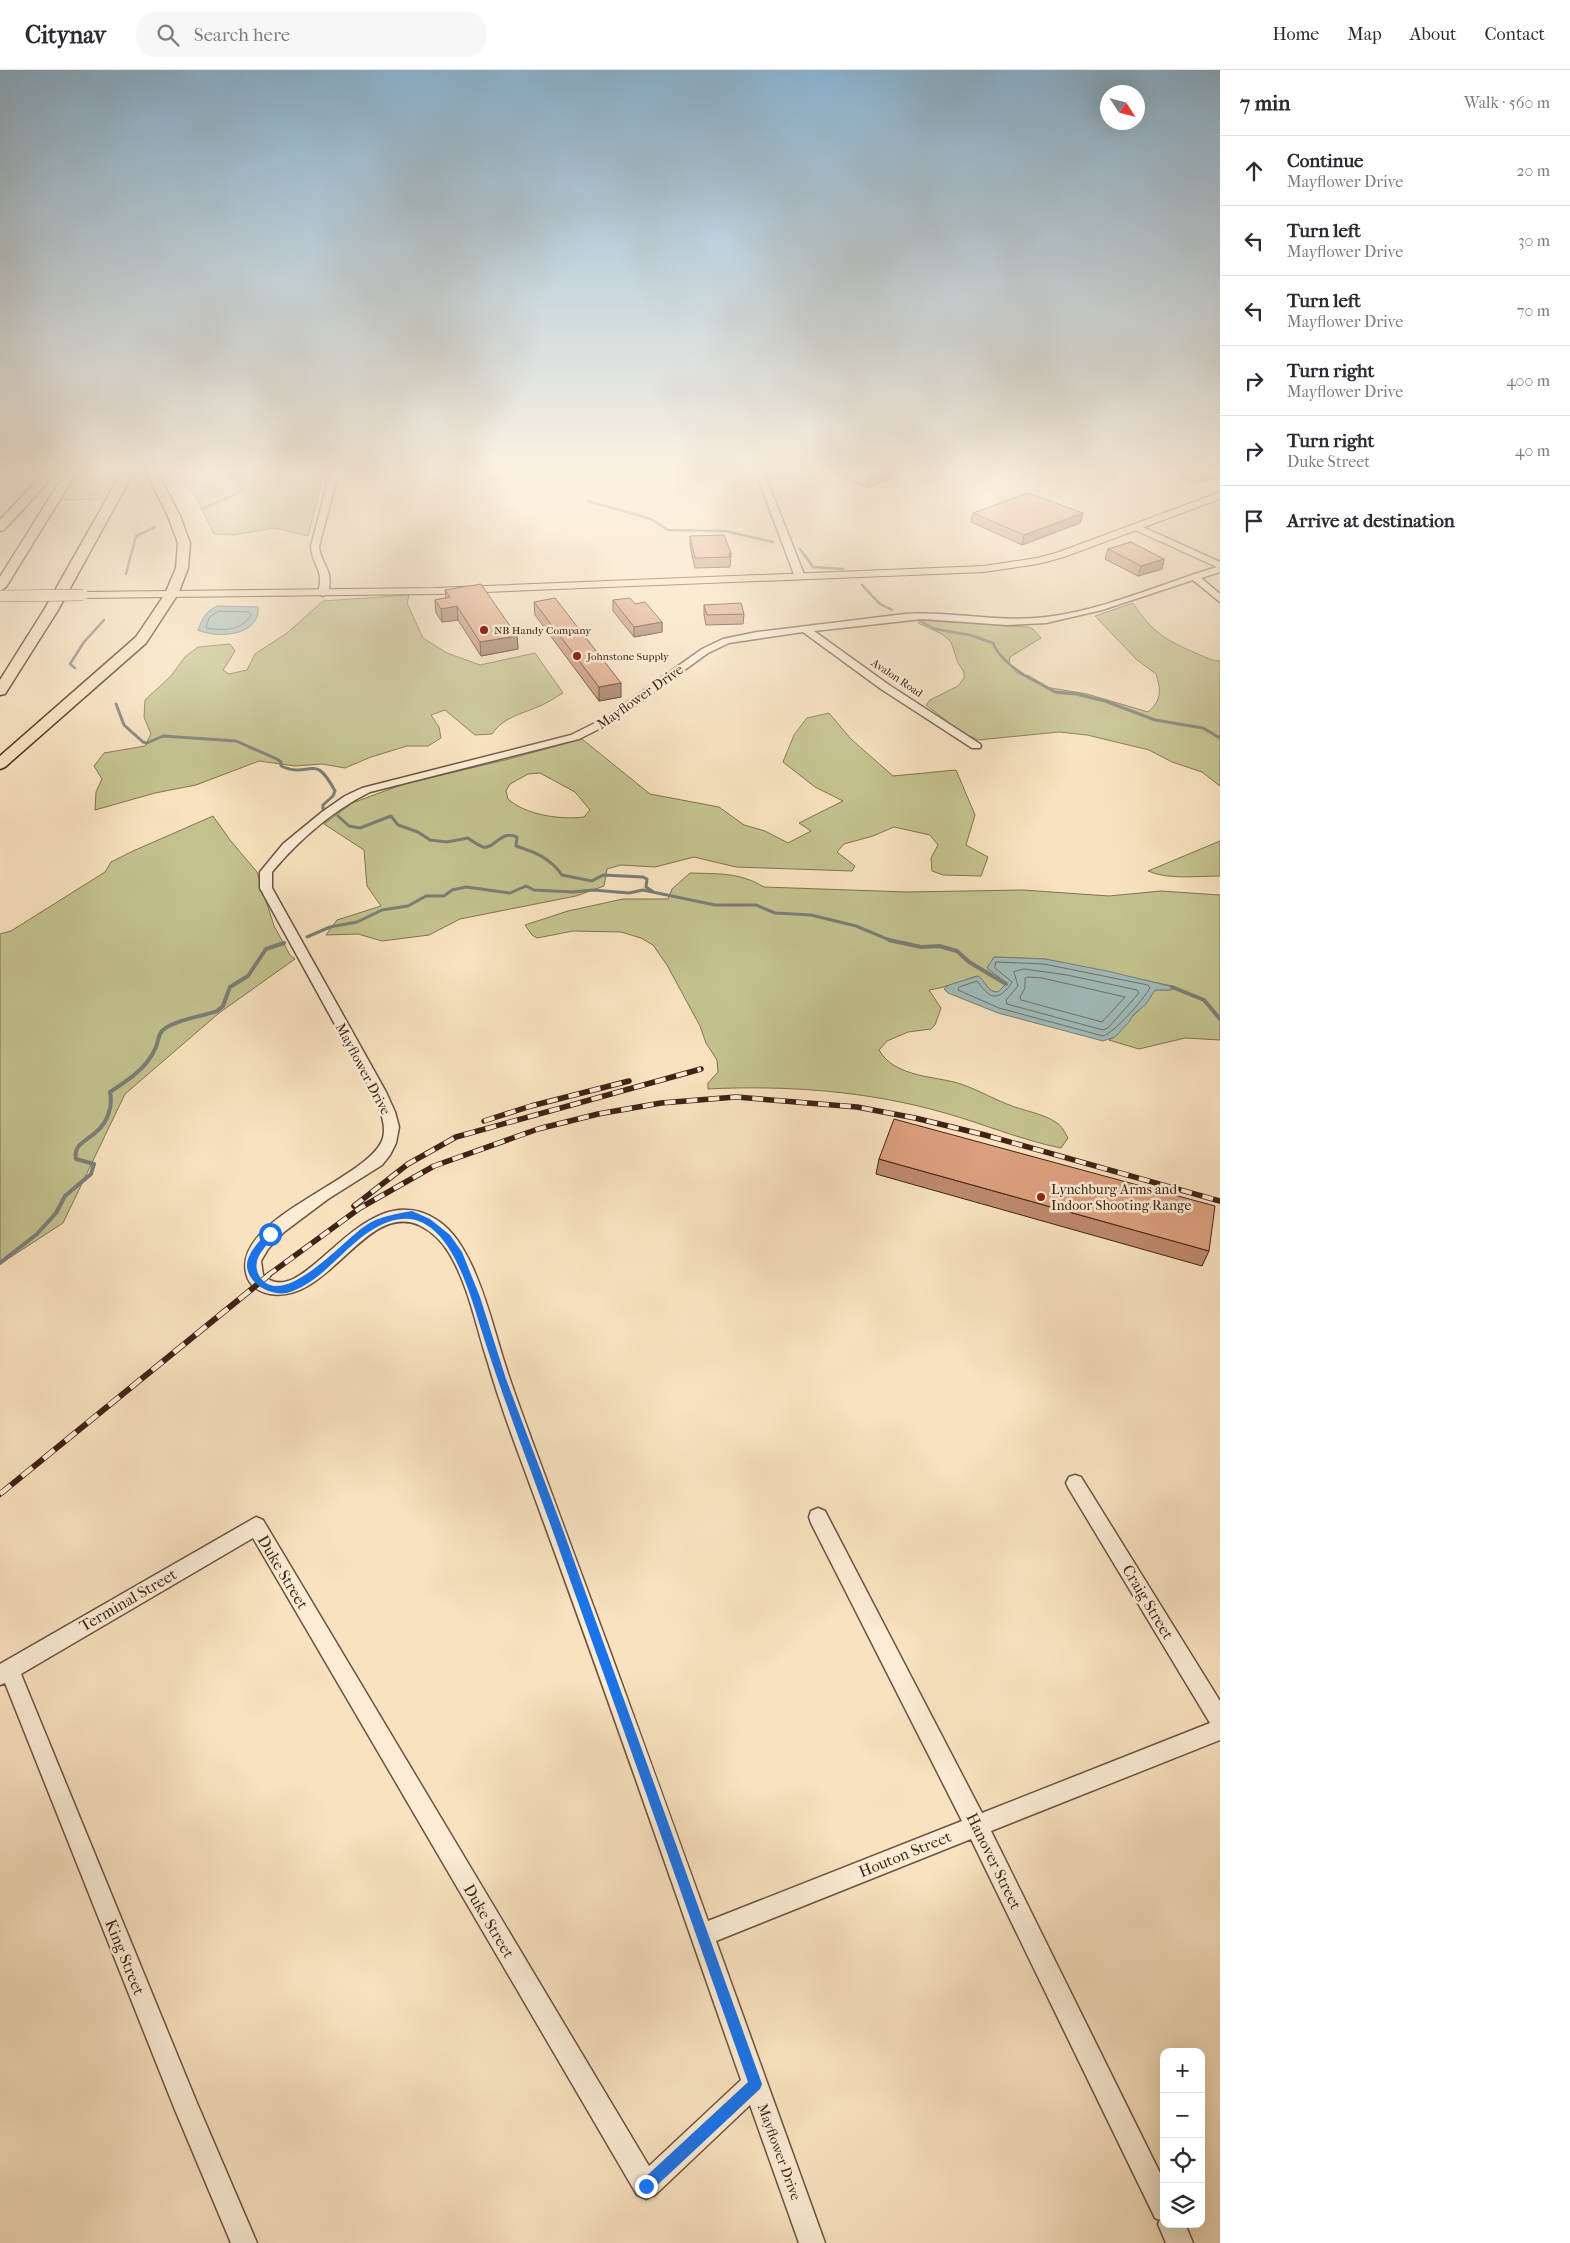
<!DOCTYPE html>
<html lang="en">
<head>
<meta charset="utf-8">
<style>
	body { margin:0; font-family:"IM FELL French Canon",serif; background:#f7f7f7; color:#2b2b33 }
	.controls { position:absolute; right:15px; bottom:15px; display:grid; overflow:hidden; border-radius:10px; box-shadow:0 5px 20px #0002 }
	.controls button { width:45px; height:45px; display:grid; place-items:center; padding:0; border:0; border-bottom:1px solid #e1e1e2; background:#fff; color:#2b2b33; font:25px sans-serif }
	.compass { position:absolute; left:1100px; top:15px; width:45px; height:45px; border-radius:50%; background:#fff; box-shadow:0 5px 20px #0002; rotate:126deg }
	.stop { position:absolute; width:15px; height:15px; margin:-11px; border:4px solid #1a73e8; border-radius:50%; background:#fff }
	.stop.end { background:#1a73e8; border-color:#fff; box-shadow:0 1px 5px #0008 }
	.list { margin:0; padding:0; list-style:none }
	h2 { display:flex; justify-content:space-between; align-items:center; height:65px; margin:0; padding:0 20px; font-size:21px }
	h2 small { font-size:16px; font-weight:400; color:#7c7c81 }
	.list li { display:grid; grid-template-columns:32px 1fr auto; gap:15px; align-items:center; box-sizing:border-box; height:70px; padding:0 20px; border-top:1px solid #e1e1e2 }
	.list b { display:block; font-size:19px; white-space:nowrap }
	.list p { margin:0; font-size:16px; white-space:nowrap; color:#7c7c81 }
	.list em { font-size:16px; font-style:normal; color:#7c7c81 }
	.icon { flex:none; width:28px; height:28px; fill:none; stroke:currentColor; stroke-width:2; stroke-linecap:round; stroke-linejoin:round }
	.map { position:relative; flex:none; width:1220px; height:2173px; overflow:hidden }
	header { display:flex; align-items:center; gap:30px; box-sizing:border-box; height:70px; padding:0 25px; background:#fff; border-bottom:1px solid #e1e1e2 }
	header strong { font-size:24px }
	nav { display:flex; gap:28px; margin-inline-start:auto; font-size:18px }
	.search { width:350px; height:45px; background:#f7f7f7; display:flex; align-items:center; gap:12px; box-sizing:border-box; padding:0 18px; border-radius:20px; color:#7c7c81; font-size:19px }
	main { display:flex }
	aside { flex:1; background:#fff }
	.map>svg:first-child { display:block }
	.green { fill:#c3c28e; stroke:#827252; fill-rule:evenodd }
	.water { fill:#a0bcba; stroke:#7a7e78 }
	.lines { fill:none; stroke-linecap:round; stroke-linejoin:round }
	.shore { stroke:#706f68; stroke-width:1 }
	.stream-far2 { stroke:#7a7e78; stroke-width:2.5 }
	.stream-far1 { stroke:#7a7e78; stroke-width:3 }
	.stream { stroke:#7a7e78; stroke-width:4 }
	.minor-casing { stroke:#6e5240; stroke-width:3 }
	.major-casing { stroke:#402216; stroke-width:2 }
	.highway-casing { stroke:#402216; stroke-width:3 }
	.minor { fill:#faecd5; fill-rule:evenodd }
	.major { fill:#f8e2bf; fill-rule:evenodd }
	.highway { fill:#f8e2bf; fill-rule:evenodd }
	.rail-far1-casing { stroke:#402216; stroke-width:5.5 }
	.rail-casing { stroke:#402216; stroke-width:6 }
	.rail-far1 { stroke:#faecd5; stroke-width:4; stroke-dasharray:11; stroke-linecap:butt }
	.rail { stroke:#faecd5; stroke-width:4.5; stroke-dasharray:14; stroke-linecap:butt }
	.major-bridge-casing { stroke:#402216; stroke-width:12; stroke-linecap:butt }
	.major-bridge { stroke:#f8e2bf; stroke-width:11 }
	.wall { fill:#be896c; stroke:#402216 }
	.shaded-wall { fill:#9b6f58; stroke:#402216 }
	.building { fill:#dd9f7e; stroke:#402216 }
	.route { fill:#1a73e8 }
	.poi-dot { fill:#8f2418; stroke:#faecd5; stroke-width:2 }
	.labels { text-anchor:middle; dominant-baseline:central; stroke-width:5; stroke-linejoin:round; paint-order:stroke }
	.far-poi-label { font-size:11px; fill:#402216; stroke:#faecd5; text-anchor:start }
	.far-street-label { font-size:11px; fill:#402216; stroke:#faecd5 }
	.street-label { font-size:14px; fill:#402216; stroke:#faecd5 }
	.poi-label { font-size:14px; fill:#402216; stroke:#faecd5; text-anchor:start }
	.near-street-label { font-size:16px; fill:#402216; stroke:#faecd5 }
</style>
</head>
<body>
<header>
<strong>Citynav</strong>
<div class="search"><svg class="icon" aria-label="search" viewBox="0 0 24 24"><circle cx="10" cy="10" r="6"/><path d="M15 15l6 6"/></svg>Search here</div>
<nav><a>Home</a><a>Map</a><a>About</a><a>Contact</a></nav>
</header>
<main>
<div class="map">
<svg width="1220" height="2173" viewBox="0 0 1220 2173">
	<rect width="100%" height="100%" fill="#f8e2bf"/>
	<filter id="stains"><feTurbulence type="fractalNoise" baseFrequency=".004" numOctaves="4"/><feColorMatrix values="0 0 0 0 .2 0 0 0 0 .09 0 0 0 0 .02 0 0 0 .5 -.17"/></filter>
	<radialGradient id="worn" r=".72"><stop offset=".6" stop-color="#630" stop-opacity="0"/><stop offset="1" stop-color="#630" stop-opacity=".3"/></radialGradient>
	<!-- green -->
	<g class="green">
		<polygon points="80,400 120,400 105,429 60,430"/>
		<polygon points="176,400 316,400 320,406 321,414 308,466 274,458 234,465 214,464 195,425 181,411"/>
		<path d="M409,525L407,533L423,568L447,583L480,595L535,583L563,623C556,627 549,632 542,635C523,644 504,646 492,664L475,665L445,640L431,645L439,657L441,668L428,676H407L371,687L345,698L322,694L295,696L259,691L196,715L155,723L95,740L96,722L102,709L94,696L104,683L145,676L151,664L144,647L145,630L171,606L185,587L198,577L230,574L235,581L223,600L229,604L247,600L255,584L287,563L323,531Z"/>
		<path d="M1133,533C1153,563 1165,570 1198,584C1206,587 1211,591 1220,591V716L1202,702L1172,692L1149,680L1087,665L1059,662L978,670L961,662L926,635L930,630L958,616L964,608V602L958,593L951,572L942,564L918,553L921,550L1028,557L1033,559L1041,568L1010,587L1009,593L1016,602L1045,617L1087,624L1148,642C1162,630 1161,620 1156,604L1137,590L1095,546Z"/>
		<path d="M829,643L851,669L893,706L956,700L975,745L966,775L988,787L981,806L943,805L932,801L931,788L938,775L930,765L894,757L873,766L844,774L837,782L855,796L852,801L736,797L694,787L655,797L621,795L607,799L604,816L576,826L460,849L429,865L382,871L358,864L326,865L337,850L381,836L367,816L364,780L324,754L352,733L404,714L509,689L582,669L650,724L719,737L744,755L765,761L788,773L811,761L799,753L843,731L815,717L783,692L794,665L807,648ZM540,703L575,722L590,740L584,747C560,750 526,745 508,729L506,721L510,714L528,704Z"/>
		<polygon points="213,746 230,770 257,802 274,856 290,885 295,889 219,943 125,1024 63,1153 0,1194 0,864 11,861 105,802 111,792 133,781"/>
		<path d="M1220,771V806C1198,806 1168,810 1148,801Z"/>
		<path d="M690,803C718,804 739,802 764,817L907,822L1023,820L1109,826L1161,821L1220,825V970L1185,968L1139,979L1109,970C1121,964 1125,953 1134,945C1143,937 1149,930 1155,920H1172V916L1045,889L994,887L987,898L1007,913L998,922C987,923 986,910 977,906C960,911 945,918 929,920L941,938L935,955L931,959L908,962L887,971L879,980C893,1005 928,1006 954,1012C973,1017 989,1027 1007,1034C1023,1041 1043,1043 1057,1053C1062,1056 1065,1063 1068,1068L1061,1078C1021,1070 984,1054 945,1043C869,1021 786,1015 708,1019V1013L718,1002L717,990L706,973L700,956L667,895L653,875L641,868L621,862L573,861L537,868L532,865L525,855L568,841L623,829H668L672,819Z"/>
	</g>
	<!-- water -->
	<g class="water">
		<path d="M218,536L258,537C261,566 217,569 198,560C203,548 205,541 218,536Z"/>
		<path d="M994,887L1045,889L1107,901L1173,917L1171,920H1155L1146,934L1133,945L1129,952L1115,967L1103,971L998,943L948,923L944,919L949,915L978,906C986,911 987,923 998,922L1007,913L987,898Z"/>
	</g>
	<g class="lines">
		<!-- shore -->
		<g class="shore">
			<path d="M219,541L249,542L251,545C241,561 223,561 206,558L209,548Z"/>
			<path d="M996,892L1044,894L1148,915L1150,918C1143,930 1115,962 1103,966L999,938L958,920L959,917L977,911C985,921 992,933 1005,921C1008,918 1010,916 1012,912L995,898Z"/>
			<polygon points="1024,899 1067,905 1137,920 1139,923 1108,958 1103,960 1007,934 1006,930 1018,916 1014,902"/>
			<polygon points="1028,907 1042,908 1125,927 1102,952 1021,930 1020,927 1025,918 1025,909"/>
		</g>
		<!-- stream-far2 -->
		<g class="stream-far2">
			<polyline points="588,431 651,449 668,460 725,461 773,472"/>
			<polyline points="202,439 244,420 241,419 239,409 228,405 233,400"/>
			<polyline points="800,479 813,497 843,499"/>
			<polyline points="126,504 136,466 155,457"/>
			<polyline points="862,515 880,534 892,540"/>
			<path d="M918,550L935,559L970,565L993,573C998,587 1017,601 1029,608"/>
			<polyline points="75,598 70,594 84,572 104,550"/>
		</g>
		<!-- stream-far1 -->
		<g class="stream-far1">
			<polyline points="1027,606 1055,622 1076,624 1105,631 1155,650 1203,658 1220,668"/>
			<path d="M116,634L124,655L143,672L147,673L163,666L236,671L277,689L281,692V696C312,710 313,680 335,721L333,726L323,735V739"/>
			<path d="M338,746L349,756L360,758L391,746L398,755L418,762L430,770L447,772L468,768C472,771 478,775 483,777C494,780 501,759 517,767L516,776C535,782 550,788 562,805L592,811L603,805L643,807L647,809L646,817L652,821"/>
			<polyline points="307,867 330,857 357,852 382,840 408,836 426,826 444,826 452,820 466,817 510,823 526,816 534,820 573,822 593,820 629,823 643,820 715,835 756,835 775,843 811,845 856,856 892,871"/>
		</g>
		<!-- stream -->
		<g class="stream">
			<polyline points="889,870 921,877 939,876 957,881 969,892 1006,914"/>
			<polyline points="1172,917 1204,930 1220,949"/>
			<path d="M0,1193L37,1164L56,1143L65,1126L91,1104L94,1094L76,1089C73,1074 87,1071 96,1062C108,1052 113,1036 110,1022C127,1011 147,998 155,979C158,974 158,965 162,961C170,951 204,946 217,941L223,936L230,917L248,906L266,879L284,873"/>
		</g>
		<!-- minor casing -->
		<g class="minor-casing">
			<g id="minor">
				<path d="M331,400H339L319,476C321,497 334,497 328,523L323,526L318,523C325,497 312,497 311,476Z"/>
				<polygon points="755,400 763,400 805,507 803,509 795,507"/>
				<path d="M1136,454L1220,492V502L1201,508L1220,524V532L1193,510L1102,540L1046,553L1007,555L922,549L814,561L889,615L980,674L981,676L980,678H972L881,619L803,562L729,573L708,583L613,652L579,669L370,722C332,741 299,770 272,802V818L386,1022L395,1042L399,1057L396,1073L390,1085L382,1095L328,1129L284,1162L268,1179L261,1191L263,1205C305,1246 361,1101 437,1150C454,1161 464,1179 472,1196C486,1226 494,1259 504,1291C512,1317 522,1343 531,1368C591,1529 650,1689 708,1851L962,1751L811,1453L809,1447L811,1441L818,1438L825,1441L982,1743L1210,1653L1069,1419L1066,1413L1069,1407L1075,1405L1081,1407L1220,1631V1670L991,1761L1164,2111V2154H1185L1193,2173H1166L1158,2154L1160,2150L1155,2148L971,1769L716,1871L825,2173H799L750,2035L655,2125L646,2129L637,2125L253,1468L21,1604L197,2033L257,2173H231L175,2040L5,1613L0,1615V1594L256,1447L263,1450L649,2096L741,2010C668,1802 596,1592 519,1385C508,1355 497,1324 488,1293C476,1257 469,1216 449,1183C442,1171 431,1161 419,1155C365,1132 329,1234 270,1224C261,1222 252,1218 248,1209C223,1150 371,1110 383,1068C387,1052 378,1036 372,1022L260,818V802L283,774L322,742L345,726L362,718L571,665L605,648L702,579L723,569L757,562L905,544C952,541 999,553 1046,547C1104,540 1161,514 1217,497L1133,459L1132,457Z"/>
			</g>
		</g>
		<!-- major casing -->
		<g class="major-casing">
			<polygon id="major" points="1220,422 1220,429 1064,487 1038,494 984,502 436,524 83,528 77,525 83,522 436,518 984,496 1037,488 1056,483"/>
		</g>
		<!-- highway casing -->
		<g class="highway-casing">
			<g id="highway">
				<polygon points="47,400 59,400 4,460 0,461 0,450"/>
				<polygon points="67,400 78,400 6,517 0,521 0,507"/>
				<polygon points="123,400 135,400 58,540 5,624 0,625 0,610 44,540"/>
				<polygon points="145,400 156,400 180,446 190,473 188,498 178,524 146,573 5,697 0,699 0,686 136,567 165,524 176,498 178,473 168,446"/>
			</g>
		</g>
		<!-- minor -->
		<use href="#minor" class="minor"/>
		<!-- major -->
		<use href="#major" class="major"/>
		<!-- highway -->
		<use href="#highway" class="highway"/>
		<!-- rail-far1 casing -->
		<g class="rail-far1-casing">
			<g id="rail-far1">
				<polyline points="484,1051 531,1036 629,1011"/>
				<polyline points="354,1136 408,1094 456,1067 701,999"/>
				<polyline points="267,1206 360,1138 434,1096 538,1059 598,1044 661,1033 736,1027 857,1037 915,1048 985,1065 1220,1131"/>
			</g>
		</g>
		<!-- rail casing -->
		<g class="rail-casing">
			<polyline id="rail" points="0,1424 269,1205"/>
		</g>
		<!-- rail-far1 -->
		<use href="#rail-far1" class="rail-far1"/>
		<!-- rail -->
		<use href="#rail" class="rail"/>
		<!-- major-bridge casing -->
		<g class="major-bridge-casing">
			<polyline id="major-bridge" points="0,526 83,525"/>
		</g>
		<!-- major-bridge -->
		<use href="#major-bridge" class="major-bridge"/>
	</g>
	<!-- wall -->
	<g class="wall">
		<polygon points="828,400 908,400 888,406 888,410 867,418"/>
		<polygon points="1164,400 1220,400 1220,406 1203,412 1193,412"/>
		<polygon points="973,443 1083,443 1080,453 1022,475 971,452"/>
		<polygon points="690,466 731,483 730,497 695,498 690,476"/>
		<polygon points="1108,479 1164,489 1162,499 1138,506 1105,489"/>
		<polygon points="445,520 517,566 518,579 481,586 458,550 442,552 436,543 435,530 446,528"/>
		<polygon points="613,530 635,534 662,552 662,562 634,567 613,541"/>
		<polygon points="534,532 621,627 599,631 535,545"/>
		<polygon points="704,535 744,544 743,554 706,555 704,545"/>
		<polygon points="879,1089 1209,1181 1202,1196 876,1104"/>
	</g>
	<!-- shaded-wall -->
	<g class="shaded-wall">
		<polygon points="884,400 908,400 888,406 888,410 867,418 869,405"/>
		<polygon points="1210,400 1220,400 1220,406 1203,412 1206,401"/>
		<polygon points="1083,443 1080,453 1022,475 1024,465"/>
		<polygon points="1164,489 1162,499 1138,506 1141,496"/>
		<polygon points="457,536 458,550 442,552 441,539"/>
		<polygon points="662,552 662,562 634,567 634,557"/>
		<polygon points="517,566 518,579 481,586 480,572"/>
		<polygon points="621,613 621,627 599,631 599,617"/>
	</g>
	<!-- building -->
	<g class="building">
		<polygon points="857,400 884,400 869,405"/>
		<polygon points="1193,400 1210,400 1206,401 1196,401"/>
		<polygon points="1028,423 1083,443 1024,465 973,443"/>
		<polygon points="724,465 731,483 729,483 730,487 695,488 690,466"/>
		<polygon points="1131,472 1164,489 1141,496 1108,479"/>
		<polygon points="481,514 517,566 480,572 457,536 441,539 435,530 450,527 445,520"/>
		<polygon points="555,528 621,613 599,617 534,532"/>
		<polygon points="630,528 635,534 645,532 662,552 634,557 613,530"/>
		<polygon points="741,533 744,544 707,545 704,535"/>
		<polygon points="894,1049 1215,1136 1209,1181 879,1089"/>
	</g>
	<!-- sky -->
	<linearGradient id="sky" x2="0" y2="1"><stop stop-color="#8bb7d6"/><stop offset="0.57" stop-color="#fcf2e2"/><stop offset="1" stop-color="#fcf2e2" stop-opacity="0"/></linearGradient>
	<rect width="1220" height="704" fill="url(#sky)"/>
	<!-- route -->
	<path class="route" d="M412,1141L430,1149L450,1165L462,1182L480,1227L506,1309L563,1460L762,2014L760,2019L651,2121L646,2123L641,2121L639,2116L641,2111L748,2012C687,1839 626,1666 564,1493C537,1415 506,1338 481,1259C466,1211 441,1116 372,1160C344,1177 324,1209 293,1221C276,1229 249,1216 247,1197C246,1184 260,1171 267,1162H273L275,1164C266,1178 249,1189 260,1207C283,1241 345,1169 365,1156C379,1146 396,1144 412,1141Z"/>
	<!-- markers -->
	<g class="poi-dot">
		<circle cx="484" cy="560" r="5"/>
		<circle cx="577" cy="586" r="5"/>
		<circle cx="1041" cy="1127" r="5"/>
	</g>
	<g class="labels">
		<!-- far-poi labels -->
		<g class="far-poi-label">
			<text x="494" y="560">NB Handy Company</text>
			<text x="587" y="586">Johnstone Supply</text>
		</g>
		<!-- far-street labels -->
		<g class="far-street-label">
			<text transform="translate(897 608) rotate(34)">Avalon Road</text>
		</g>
		<!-- street labels -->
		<g class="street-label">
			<text transform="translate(640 627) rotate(-35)">Mayflower Drive</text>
			<text transform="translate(363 999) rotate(62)">Mayflower Drive</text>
			<text transform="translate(779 2082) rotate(70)">Mayflower Drive</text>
		</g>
		<!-- poi labels -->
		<g class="poi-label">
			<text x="1051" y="1119">Lynchburg Arms and<tspan x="1051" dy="16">Indoor Shooting Range</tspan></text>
		</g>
		<!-- near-street labels -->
		<g class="near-street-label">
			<text transform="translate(283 1502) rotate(59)">Duke Street</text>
			<text transform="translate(128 1530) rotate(-30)">Terminal Street</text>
			<text transform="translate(1148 1532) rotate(59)">Craig Street</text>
			<text transform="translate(905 1784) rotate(-22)">Houton Street</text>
			<text transform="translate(994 1791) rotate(64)">Hanover Street</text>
			<text transform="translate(489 1851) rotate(59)">Duke Street</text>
			<text transform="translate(125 1887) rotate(68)">King Street</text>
		</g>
	</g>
	<rect width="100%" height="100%" filter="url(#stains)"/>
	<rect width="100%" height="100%" fill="url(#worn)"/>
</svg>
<div class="controls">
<button>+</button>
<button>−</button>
<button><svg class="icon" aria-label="locate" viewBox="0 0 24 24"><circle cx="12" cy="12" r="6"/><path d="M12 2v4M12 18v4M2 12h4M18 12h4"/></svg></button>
<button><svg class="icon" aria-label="layers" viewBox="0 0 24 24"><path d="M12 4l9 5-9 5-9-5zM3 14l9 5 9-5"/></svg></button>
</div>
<svg class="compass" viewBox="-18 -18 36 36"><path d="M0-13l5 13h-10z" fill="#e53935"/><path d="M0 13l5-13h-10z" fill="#7c7c81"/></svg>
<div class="stop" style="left:270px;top:1164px"></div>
<div class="stop end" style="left:646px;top:2116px"></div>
</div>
<aside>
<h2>7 min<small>Walk · 560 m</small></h2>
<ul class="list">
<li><svg class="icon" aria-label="ahead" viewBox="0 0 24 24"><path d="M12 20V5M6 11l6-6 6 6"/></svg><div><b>Continue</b><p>Mayflower Drive</p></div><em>20 m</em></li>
<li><svg class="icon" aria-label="left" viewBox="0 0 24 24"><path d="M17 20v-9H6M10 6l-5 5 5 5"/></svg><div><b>Turn left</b><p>Mayflower Drive</p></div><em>30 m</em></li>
<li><svg class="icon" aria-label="left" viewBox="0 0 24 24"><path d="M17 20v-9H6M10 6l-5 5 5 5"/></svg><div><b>Turn left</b><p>Mayflower Drive</p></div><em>70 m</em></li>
<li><svg class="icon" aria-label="right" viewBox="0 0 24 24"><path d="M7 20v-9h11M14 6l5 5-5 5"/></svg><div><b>Turn right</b><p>Mayflower Drive</p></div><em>400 m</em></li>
<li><svg class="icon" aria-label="right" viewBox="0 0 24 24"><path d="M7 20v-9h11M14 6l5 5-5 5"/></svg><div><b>Turn right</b><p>Duke Street</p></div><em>40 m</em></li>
<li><svg class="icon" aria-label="arrive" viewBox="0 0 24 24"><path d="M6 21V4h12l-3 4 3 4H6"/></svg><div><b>Arrive at destination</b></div></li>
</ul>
</aside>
</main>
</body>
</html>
